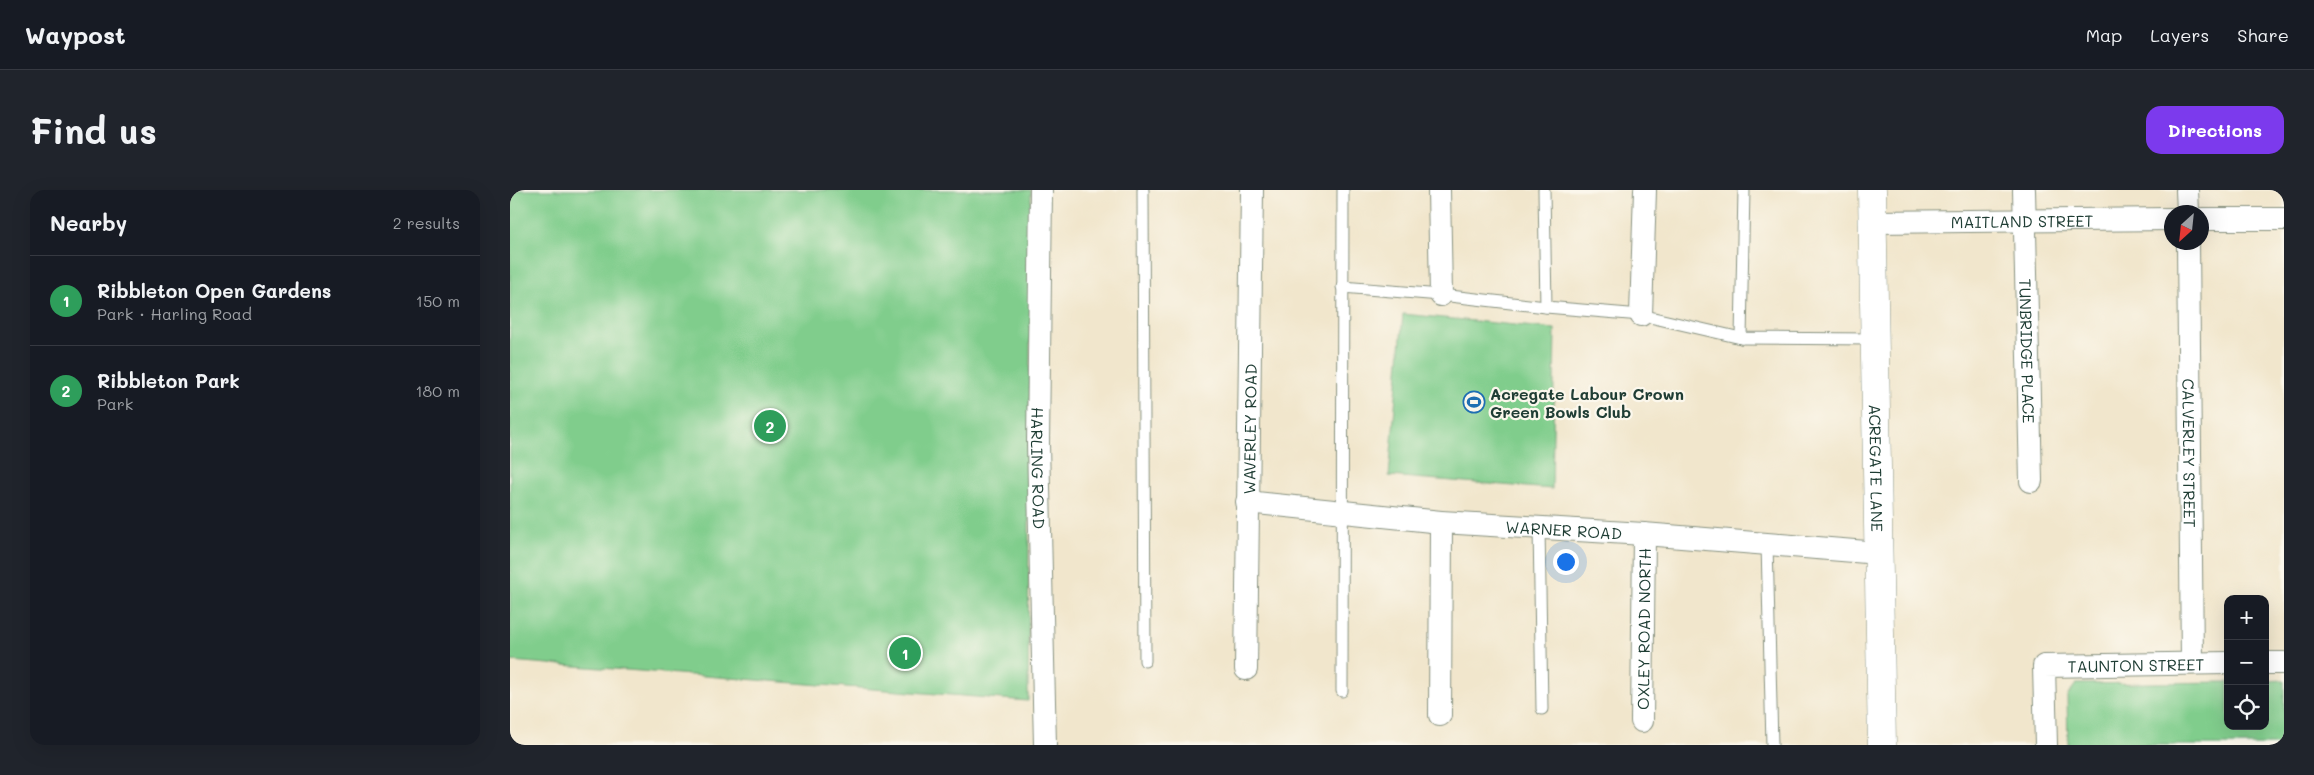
<!DOCTYPE html>
<html lang="en">
<head>
<meta charset="utf-8">
<style>
	body { margin:0; font-family:Mali,sans-serif; background:#20242c; color:#f1f3f6 }
	.controls { position:absolute; right:15px; bottom:15px; display:grid; overflow:hidden; border-radius:10px; box-shadow:0 5px 20px #0002 }
	.controls button { width:45px; height:45px; display:grid; place-items:center; padding:0; border:0; border-bottom:1px solid #363941; background:#171b24; color:#f1f3f6; font:25px sans-serif }
	.compass { position:absolute; left:1654px; top:15px; width:45px; height:45px; border-radius:50%; background:#171b24; box-shadow:0 5px 20px #0002; rotate:207deg }
	.you { position:absolute; left:1055px; top:371px; width:18px; height:18px; margin:-12px; border:4px solid #fff; border-radius:50%; background:#1a73e8; box-shadow:0 0 0 8px #1a73e833 }
	.badge { display:grid; place-items:center; width:32px; height:32px; border-radius:50%; background:#7c3aed; color:#fff; font-size:16px; font-weight:700 }
	.pin { position:absolute; translate:-50% -50%; border:2px solid #fff; box-shadow:0 1px 5px #0006 }
	.list { margin:0; padding:0; list-style:none }
	h2 { display:flex; justify-content:space-between; align-items:center; height:65px; margin:0; padding:0 20px; font-size:21px }
	h2 small { font-size:16px; font-weight:400; color:#9ea1a6 }
	.list li { display:grid; grid-template-columns:32px 1fr auto; gap:15px; align-items:center; box-sizing:border-box; height:90px; padding:0 20px; border-top:1px solid #363941 }
	.list b { display:block; font-size:19px; white-space:nowrap }
	.list p { margin:0; font-size:16px; white-space:nowrap; color:#9ea1a6 }
	.list em { font-size:16px; font-style:normal; color:#9ea1a6 }
	.icon { flex:none; width:28px; height:28px; fill:none; stroke:currentColor; stroke-width:2; stroke-linecap:round; stroke-linejoin:round }
	.map { position:relative; flex:none; width:1774px; height:555px; overflow:hidden; border-radius:15px }
	header { display:flex; align-items:center; gap:30px; box-sizing:border-box; height:70px; padding:0 25px; background:#171b24; border-bottom:1px solid #363941 }
	header strong { font-size:24px }
	nav { display:flex; gap:28px; margin-inline-start:auto; font-size:18px }
	.intro { display:flex; align-items:center; justify-content:space-between; box-sizing:border-box; height:120px; padding:0 30px }
	h1 { margin:0; font-size:35px }
	.button { padding:12px 22px; border-radius:15px; background:#7c3aed; color:#fff; font-size:18px; font-weight:700 }
	main { display:flex; gap:30px; padding:0 30px }
	aside { flex:1; background:#171b24; border-radius:15px; box-shadow:0 5px 20px #0002 }
	.map>svg:first-child { display:block }
	.green { fill:#80cd8c; stroke:#508560 }
	.lines { fill:none; stroke-linecap:round; stroke-linejoin:round }
	.service-casing { stroke:#889280; stroke-width:13 }
	.minor-casing { stroke:#889280; stroke-width:24 }
	.tertiary-casing { stroke:#889280; stroke-width:29 }
	.service { stroke:#fff; stroke-width:11 }
	.minor { stroke:#fff; stroke-width:22 }
	.tertiary { stroke:#fff; stroke-width:28 }
	.labels { text-anchor:middle; dominant-baseline:central; stroke-width:4.5; stroke-linejoin:round; paint-order:stroke }
	.street-label { font-size:16px; fill:#1f3d34; stroke:#fbf7ec }
	.poi-label { font-size:16px; font-weight:bold; fill:#1f3d34; stroke:#fbf7ec; text-anchor:start }
</style>
</head>
<body>
<header>
<strong>Waypost</strong>
<nav><a>Map</a><a>Layers</a><a>Share</a></nav>
</header>
<div class="intro"><h1>Find us</h1><a class="button">Directions</a></div>
<main>
<aside>
<h2>Nearby<small>2 results</small></h2>
<ul class="list">
<li><span class="badge" style="background:#2e9e5b">1</span><div><b>Ribbleton Open Gardens</b><p>Park · Harling Road</p></div><em>150 m</em></li>
<li><span class="badge" style="background:#2e9e5b">2</span><div><b>Ribbleton Park</b><p>Park</p></div><em>180 m</em></li>
</ul>
</aside>
<div class="map">
<svg width="1774" height="555" viewBox="0 0 1774 555">
	<rect width="100%" height="100%" fill="#fbf7ec"/>
	<filter id="ink" filterUnits="userSpaceOnUse"><feTurbulence type="fractalNoise" baseFrequency=".02" numOctaves="2"/><feDisplacementMap in="SourceGraphic" scale="10" xChannelSelector="R" yChannelSelector="G"/><feConvolveMatrix kernelMatrix="1 2 1 2 8 2 1 2 1" color-interpolation-filters="sRGB"/></filter>
	<filter id="wash" filterUnits="userSpaceOnUse"><feTurbulence type="fractalNoise" baseFrequency=".0096" numOctaves="4" result="noise"/><feDisplacementMap in="SourceGraphic" scale="20" xChannelSelector="R" yChannelSelector="G"/><feGaussianBlur stdDeviation="1.12" result="paint"/><feColorMatrix in="noise" values="0 0 0 0 0 0 0 0 0 0 0 0 0 0 0 0 0 1.4 0 .05"/><feComposite in="paint" operator="in"/></filter>
	<g filter="url(#wash)">
		<rect width="100%" height="100%" fill="#f1e6cc"/>
		<!-- green -->
		<g class="green">
			<polygon points="0,0 521,0 518,511 0,471"/>
			<polygon points="893,124 1045,139 1042,299 879,286"/>
			<polygon points="1774,490 1774,555 1558,555 1557,506 1566,494 1718,492 1718,536 1755,536 1755,491"/>
		</g>
	</g>
	<g filter="url(#ink)">
		<g class="lines">
			<!-- service casing -->
			<g class="service-casing">
				<g id="service">
					<polyline points="633,0 635,471"/>
					<polyline points="1034,0 1036,117"/>
					<polyline points="1234,0 1231,148 1364,149"/>
					<polyline points="832,97 931,105 1036,117 1131,125 1231,148"/>
					<polyline points="1029,338 1032,519"/>
					<polyline points="1257,354 1262,555"/>
					<polyline points="832,501 833,0"/>
				</g>
			</g>
			<!-- minor casing -->
			<g class="minor-casing">
				<g id="minor">
					<path id="s1" d="M531,0L528,254L535,555"/>
					<polyline points="929,0 931,105"/>
					<path id="s2" d="M1514,0L1521,291"/>
					<polyline points="1677,0 1678,22"/>
					<polyline points="1692,29 1774,29"/>
					<path id="s3" d="M1363,32L1662,29"/>
					<path id="s4" d="M1678,52L1682,473"/>
					<polyline points="1131,125 1135,0"/>
					<path id="s5" d="M737,312L931,332L1134,344L1369,363"/>
					<polyline points="1755,473 1774,473"/>
					<path id="s6" d="M736,479L742,0"/>
					<polyline points="930,525 931,332"/>
					<path id="s7" d="M1132,531L1134,344"/>
					<path id="s8" d="M1536,555L1534,476L1718,473"/>
				</g>
			</g>
			<!-- tertiary casing -->
			<g class="tertiary-casing">
				<g id="tertiary">
					<path id="s9" d="M1362,0L1372,555"/>
				</g>
			</g>
			<!-- service -->
			<use href="#service" class="service"/>
			<!-- minor -->
			<use href="#minor" class="minor"/>
			<!-- tertiary -->
			<use href="#tertiary" class="tertiary"/>
		</g>
	</g>
	<!-- icons -->
	<defs>
		<g id="stadium-ring" transform="scale(1.125)"><circle r="9.5" fill="#fbf7ec" stroke="#1f6fb2" stroke-width="1.5"/><path d="M0-5a6.5 5 0 1 0 0 10a6.5 5 0 1 0 0-10ZM-3.5-1.8h7v3.6h-7Z" fill="#1f6fb2"/></g>
	</defs>
	<g fill-rule="evenodd">
		<use href="#stadium-ring" x="964" y="212"/>
	</g>
	<g class="labels">
		<!-- street labels -->
		<g class="street-label">
			<text stroke="none"><textPath href="#s3" startOffset="149">MAITLAND STREET</textPath></text>
			<text stroke="none"><textPath href="#s2" startOffset="161">TUNBRIDGE PLACE</textPath></text>
			<text stroke="none"><textPath href="#s6" startOffset="240">WAVERLEY ROAD</textPath></text>
			<text stroke="none"><textPath href="#s4" startOffset="211">CALVERLEY STREET</textPath></text>
			<text stroke="none"><textPath href="#s9" startOffset="278">ACREGATE LANE</textPath></text>
			<text stroke="none"><textPath href="#s1" startOffset="278">HARLING ROAD</textPath></text>
			<text stroke="none"><textPath href="#s5" startOffset="318">WARNER ROAD</textPath></text>
			<text stroke="none"><textPath href="#s7" startOffset="92">OXLEY ROAD NORTH</textPath></text>
			<text stroke="none"><textPath href="#s8" startOffset="171">TAUNTON STREET</textPath></text>
		</g>
		<!-- poi labels -->
		<g class="poi-label">
			<text x="980" y="203">Acregate Labour Crown<tspan x="980" dy="18">Green Bowls Club</tspan></text>
		</g>
	</g>
</svg>
<div class="controls">
<button>+</button>
<button>−</button>
<button><svg class="icon" aria-label="locate" viewBox="0 0 24 24"><circle cx="12" cy="12" r="6"/><path d="M12 2v4M12 18v4M2 12h4M18 12h4"/></svg></button>
</div>
<svg class="compass" viewBox="-18 -18 36 36"><path d="M0-13l5 13h-10z" fill="#e53935"/><path d="M0 13l5-13h-10z" fill="#9ea1a6"/></svg>
<div class="you"></div>
<div class="pin badge" style="left:395px;top:463px;background:#2e9e5b">1</div>
<div class="pin badge" style="left:260px;top:236px;background:#2e9e5b">2</div>
</div>
</main>
</body>
</html>
